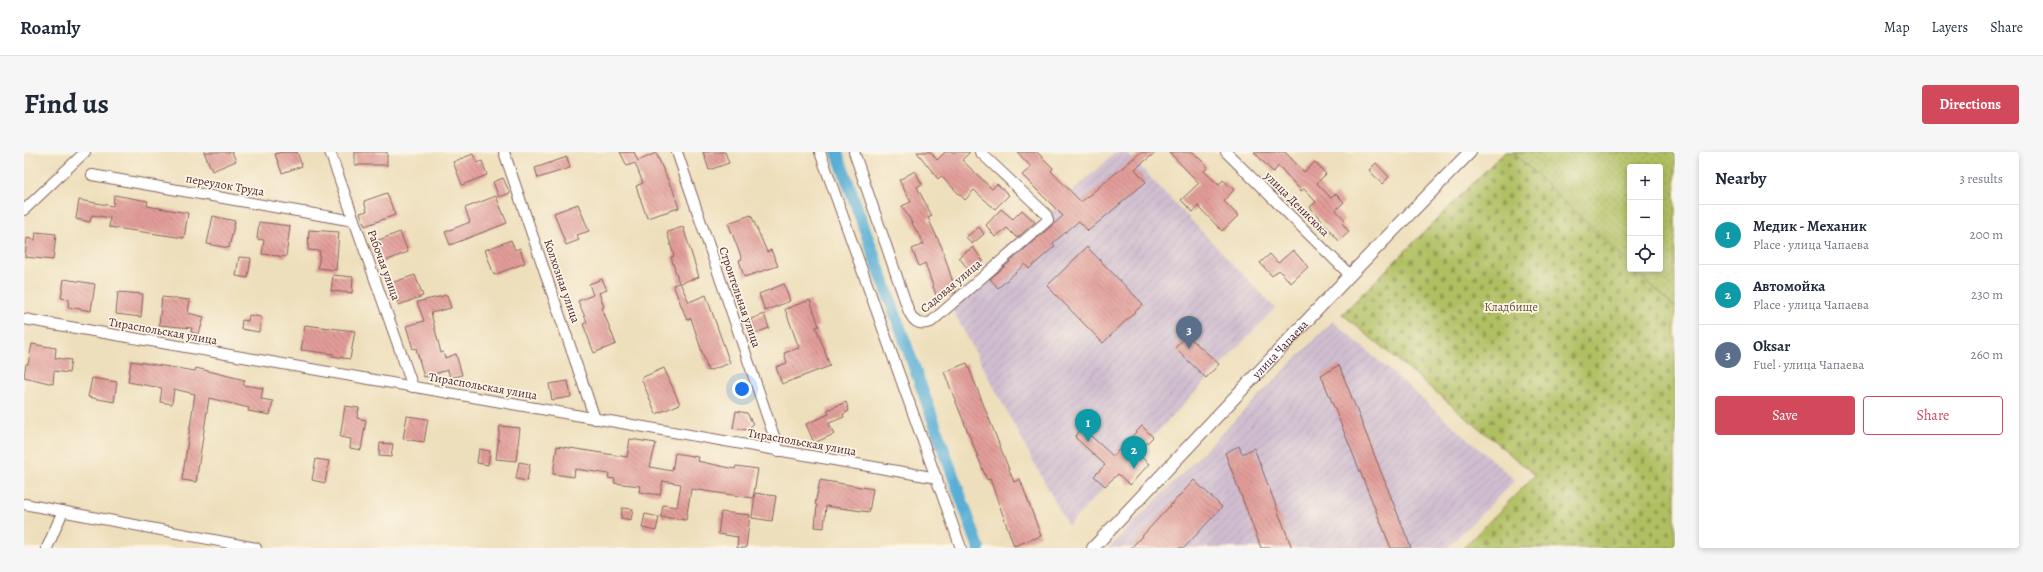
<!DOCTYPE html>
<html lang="en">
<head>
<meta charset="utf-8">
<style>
	body { margin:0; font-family:Alegreya,serif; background:#f6f6f7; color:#1f2937 }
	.controls { position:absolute; right:12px; top:12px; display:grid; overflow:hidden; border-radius:4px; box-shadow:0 2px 6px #0003 }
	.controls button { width:36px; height:36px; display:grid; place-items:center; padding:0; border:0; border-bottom:1px solid #e0e1e3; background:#fff; color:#1f2937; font:20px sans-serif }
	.you { position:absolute; left:718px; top:237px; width:14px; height:14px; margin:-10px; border:3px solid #fff; border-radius:50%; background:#1a73e8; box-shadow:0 0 0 6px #1a73e833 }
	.badge { display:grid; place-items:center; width:26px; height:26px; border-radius:50%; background:#d1495b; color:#fff; font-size:13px; font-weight:700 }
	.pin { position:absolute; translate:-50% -33px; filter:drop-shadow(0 1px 2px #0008) }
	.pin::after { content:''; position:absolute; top:21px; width:14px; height:12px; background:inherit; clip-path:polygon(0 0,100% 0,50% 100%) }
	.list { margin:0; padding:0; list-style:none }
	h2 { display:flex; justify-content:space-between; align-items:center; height:52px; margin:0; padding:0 16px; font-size:17px }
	h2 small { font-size:13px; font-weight:400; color:#747a83 }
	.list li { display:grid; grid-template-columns:26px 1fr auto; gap:12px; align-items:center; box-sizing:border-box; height:60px; padding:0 16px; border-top:1px solid #e0e1e3 }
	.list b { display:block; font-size:15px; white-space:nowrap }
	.list p { margin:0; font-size:13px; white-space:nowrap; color:#747a83 }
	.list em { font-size:13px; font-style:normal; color:#747a83 }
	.actions { display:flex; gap:8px; padding:12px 16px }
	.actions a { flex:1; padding:9px 0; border:1px solid #d1495b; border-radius:4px; text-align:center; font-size:14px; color:#d1495b }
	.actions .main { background:#d1495b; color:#fff }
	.icon { flex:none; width:22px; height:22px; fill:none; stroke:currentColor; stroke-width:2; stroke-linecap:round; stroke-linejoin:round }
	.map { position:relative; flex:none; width:1651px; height:396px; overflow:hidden; border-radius:4px }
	header { display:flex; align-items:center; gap:24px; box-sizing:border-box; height:56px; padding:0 20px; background:#fff; border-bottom:1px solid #e0e1e3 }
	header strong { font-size:19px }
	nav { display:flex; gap:22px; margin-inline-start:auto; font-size:14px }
	.intro { display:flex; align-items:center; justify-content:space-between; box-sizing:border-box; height:96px; padding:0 24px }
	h1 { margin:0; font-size:28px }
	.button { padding:10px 18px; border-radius:4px; background:#d1495b; color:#fff; font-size:14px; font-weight:700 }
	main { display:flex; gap:24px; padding:0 24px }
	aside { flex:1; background:#fff; border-radius:4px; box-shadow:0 2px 6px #0003 }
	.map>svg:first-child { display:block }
	.industrial { fill:url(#industrial-furrows) }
	.grass { fill:url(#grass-dots); stroke:#7d6f46 }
	.cemetery { fill:url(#cemetery-stones); stroke:#7d6f46 }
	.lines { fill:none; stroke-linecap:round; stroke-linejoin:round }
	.canal { stroke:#58aed5; stroke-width:12 }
	.building { fill:url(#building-back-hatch) }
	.minor-casing { stroke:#83625e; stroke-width:12 }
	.tertiary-casing { stroke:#83625e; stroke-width:14 }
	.minor { stroke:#fff; stroke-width:10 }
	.tertiary { stroke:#fff; stroke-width:12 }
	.labels { text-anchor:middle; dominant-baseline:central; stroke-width:3.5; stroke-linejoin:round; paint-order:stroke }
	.street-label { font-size:12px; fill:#4a1f2b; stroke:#fcf5e5 }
	.park-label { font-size:12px; fill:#694f3c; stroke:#fcf5e5 }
</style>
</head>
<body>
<header>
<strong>Roamly</strong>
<nav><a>Map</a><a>Layers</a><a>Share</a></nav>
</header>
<div class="intro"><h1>Find us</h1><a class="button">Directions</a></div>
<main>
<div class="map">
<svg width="1651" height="396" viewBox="0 0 1651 396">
	<defs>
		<pattern id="industrial-furrows" width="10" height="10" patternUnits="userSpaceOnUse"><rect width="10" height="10" fill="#cfbdcf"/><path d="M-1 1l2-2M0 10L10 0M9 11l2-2" fill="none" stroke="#b3a2b2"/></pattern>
		<pattern id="grass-dots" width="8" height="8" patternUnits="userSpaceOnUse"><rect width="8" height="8" fill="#b0bf62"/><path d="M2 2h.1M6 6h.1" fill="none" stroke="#919b51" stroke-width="1.8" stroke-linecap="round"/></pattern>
		<pattern id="cemetery-stones" width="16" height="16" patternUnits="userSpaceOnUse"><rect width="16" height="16" fill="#b0bf62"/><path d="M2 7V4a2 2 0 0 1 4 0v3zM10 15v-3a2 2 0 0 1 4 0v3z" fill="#919b51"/></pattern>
		<pattern id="building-back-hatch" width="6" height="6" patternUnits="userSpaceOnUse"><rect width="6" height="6" fill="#e29d99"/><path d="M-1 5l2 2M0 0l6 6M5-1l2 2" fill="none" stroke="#b97f7d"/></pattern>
	</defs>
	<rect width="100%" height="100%" fill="#fcf5e5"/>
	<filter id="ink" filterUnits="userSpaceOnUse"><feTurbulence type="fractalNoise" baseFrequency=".025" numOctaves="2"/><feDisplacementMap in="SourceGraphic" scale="8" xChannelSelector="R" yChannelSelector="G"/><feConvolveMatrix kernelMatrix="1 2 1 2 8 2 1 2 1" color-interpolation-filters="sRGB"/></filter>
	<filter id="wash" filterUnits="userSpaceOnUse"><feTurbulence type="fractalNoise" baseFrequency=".012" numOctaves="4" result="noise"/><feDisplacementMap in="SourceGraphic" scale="16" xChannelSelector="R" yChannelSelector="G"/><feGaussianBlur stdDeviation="0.9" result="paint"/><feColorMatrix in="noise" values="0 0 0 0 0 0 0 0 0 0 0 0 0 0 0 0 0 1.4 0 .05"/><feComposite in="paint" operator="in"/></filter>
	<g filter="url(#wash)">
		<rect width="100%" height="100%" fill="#eedfbc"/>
		<!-- industrial -->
		<g class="industrial">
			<polygon points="1092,0 1102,0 1251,156 1044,374 926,153"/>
			<polygon points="1309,169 1491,328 1423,396 1085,396"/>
		</g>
		<!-- grass -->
		<polygon class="grass" points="1489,0 1651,0 1651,156 1610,117 1636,117 1636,15 1606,15 1606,113"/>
		<!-- cemetery -->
		<polygon class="cemetery" points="1480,0 1489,0 1606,113 1606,117 1610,117 1651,156 1651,396 1439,396 1511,323 1318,162"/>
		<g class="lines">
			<!-- canal -->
			<polyline class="canal" points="813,0 955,396"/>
		</g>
		<g id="blocks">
			<!-- building -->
			<g class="building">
				<polygon points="180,0 208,0 212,9 188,19"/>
				<polygon points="257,0 273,0 278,14 258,21 251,2"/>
				<rect x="331" y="0" width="32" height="13"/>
				<polygon points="596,0 610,0 614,9 632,1 647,35 648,35 655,56 623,66 612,34 619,31 611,11 603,14"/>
				<polygon points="679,0 701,0 705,11 685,18"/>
				<polygon points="893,0 907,0 913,8 921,0 946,0 938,8 968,37 973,32 985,43 971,57 950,38 941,48 917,24 914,27"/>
				<polygon points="993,0 1013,0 1029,16 1027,19 1057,50 1117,0 1132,0 1111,17 1122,30 1064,79 1055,69 1029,91 1031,94 1005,117 1001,112 974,136 966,127 1039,64 998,23 1007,15"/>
				<polygon points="1145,0 1169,0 1184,15 1180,19 1195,33 1199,28 1210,38 1200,49 1214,64 1198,79 1174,54 1169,60 1157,48 1175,31"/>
				<polygon points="1230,0 1261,0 1280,20 1291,10 1302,22 1293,31 1307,46 1312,42 1320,50 1312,58 1321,68 1318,71 1325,80 1315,89 1286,55 1292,50 1280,37 1277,39 1255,14 1249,20"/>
				<polygon points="449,2 453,11 458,9 463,23 438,33 429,10"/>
				<polygon points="543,5 546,16 514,26 511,16"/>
				<polygon points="1352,11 1365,25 1358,32 1345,18"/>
				<polygon points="891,19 898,32 893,35 908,64 904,66 918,96 932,140 913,146 901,111 895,114 888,97 900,92 878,54 887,50 875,28"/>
				<polygon points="479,26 486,41 475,45 469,30"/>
				<polygon points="363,41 371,63 341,74 336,61 343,59 340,49"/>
				<polygon points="90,43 124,49 123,54 164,61 160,86 85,75 86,66 68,63 66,70 52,67 55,48 89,54"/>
				<polygon points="472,44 483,71 426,93 421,80 446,70 441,56"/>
				<polygon points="554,52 565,79 553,83 555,88 542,93 530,61"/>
				<polygon points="977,57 989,67 998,58 1011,70 993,86 983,76 971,85 962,73"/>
				<polygon points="727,63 743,100 747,98 754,114 720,125 715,108 718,107 704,71"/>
				<polygon points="189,64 211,69 205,96 183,92"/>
				<polygon points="235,70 266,74 262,105 238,102 240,88 233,87"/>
				<polygon points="659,75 675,125 656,131 665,150 682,143 706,211 684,219 667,166 663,168 649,133 655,131 647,105 650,104 643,80"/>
				<polygon points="955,75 960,82 948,92 942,85"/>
				<polygon points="285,78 315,80 312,118 294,116 296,99 284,98"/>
				<polygon points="12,80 32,82 29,108 1,105 3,86 11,88"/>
				<polygon points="376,80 384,100 359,110 352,89"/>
				<polygon points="487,88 491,98 496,96 501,111 470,123 461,98"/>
				<polygon points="949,95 959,109 945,119 935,105"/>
				<polygon points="1063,95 1119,152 1079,191 1023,134"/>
				<polygon points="1269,98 1284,115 1267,131 1255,118 1248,124 1236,111 1246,102 1254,111"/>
				<polygon points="215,105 227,106 224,126 212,124"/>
				<polygon points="309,123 329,125 328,141 307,139"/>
				<polygon points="391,123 399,144 375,153 367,131"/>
				<polygon points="40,127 71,132 67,159 44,155 45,147 37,146"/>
				<polygon points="578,127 583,138 575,141 580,155 578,156 592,192 570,201 559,172 563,170 554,149 569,143 565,132"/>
				<polygon points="760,132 766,149 741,159 735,142"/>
				<polygon points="94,140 119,142 117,165 92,162"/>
				<polygon points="423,143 427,156 407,161 417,201 419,200 421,206 432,202 438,223 426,226 424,218 400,225 392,196 389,197 382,174 400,169 393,150"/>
				<polygon points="138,145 166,148 164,161 180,165 175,182 167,180 168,176 135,173"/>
				<polygon points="786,148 795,174 792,175 806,214 758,232 752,215 763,211 760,201 775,196 761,157"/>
				<polygon points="740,162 745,176 732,181 727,167"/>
				<polygon points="225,163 237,165 235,180 217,177 218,168 224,169"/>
				<polygon points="281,173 331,179 326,207 308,204 309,202 277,198"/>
				<polygon points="1163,183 1195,212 1182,226 1151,196"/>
				<polygon points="8,192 32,196 31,206 47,208 45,221 30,219 29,232 0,225 2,212 4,212"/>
				<polygon points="107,209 171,219 172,216 221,228 219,233 239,236 237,247 249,249 246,263 224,259 225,256 185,246 172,330 158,328 171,242 150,237 148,252 136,250 138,236 104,230"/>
				<polygon points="943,211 990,330 996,327 1017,384 990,394 966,327 963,328 920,220"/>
				<polygon points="1315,213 1387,396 1367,396 1297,223"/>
				<polygon points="640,216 656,252 632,262 617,226"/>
				<polygon points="68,226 93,230 90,250 64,245"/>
				<polygon points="544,229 547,245 528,248 525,232"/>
				<polygon points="822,250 825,259 819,262 820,265 805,271 810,282 790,291 782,272 805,262 803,258"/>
				<polygon points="321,254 335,256 333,266 342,268 337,298 326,296 327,287 316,285"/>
				<polygon points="712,259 723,261 729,272 724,278 709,276"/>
				<polygon points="383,264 404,267 400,290 379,287"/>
				<polygon points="476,274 496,276 492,309 472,307"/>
				<polygon points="1118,274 1129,285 1113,301 1125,312 1106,333 1094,322 1081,334 1070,324 1081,313 1051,285 1058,276 1089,304"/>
				<polygon points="606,287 632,291 626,315 648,319 651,301 674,305 673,309 711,317 712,314 734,317 729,346 667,337 662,368 637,365 639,353 653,355 657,332 639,329 636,343 615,340 616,334 590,331 591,327 584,326 585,322 551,317 550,325 529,322 533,294 603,305"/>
				<polygon points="356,291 369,292 367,305 355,304"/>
				<polygon points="1215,294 1218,302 1230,296 1268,396 1237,396 1201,301"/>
				<polygon points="455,297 466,299 464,313 453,311"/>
				<polygon points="292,307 305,309 301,331 288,328"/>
				<polygon points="495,310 506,312 503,329 492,327"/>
				<polygon points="796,328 849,337 845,360 802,354 800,376 791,375 793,353 791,352"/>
				<polygon points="1170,328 1198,355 1160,396 1107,396"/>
				<polygon points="731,341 752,344 748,369 728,366"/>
				<polygon points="598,356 609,357 607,368 597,366"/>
				<polygon points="697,360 726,363 722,396 713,396 714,385 694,382"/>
				<polygon points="621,362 635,365 632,379 618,376"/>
			</g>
		</g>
	</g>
	<g filter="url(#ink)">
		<use href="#blocks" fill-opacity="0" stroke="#83625e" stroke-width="1"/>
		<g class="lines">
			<!-- minor casing -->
			<g class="minor-casing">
				<g id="minor">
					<polyline points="306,0 389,235"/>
					<polyline points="480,0 571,267"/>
					<polyline points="653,0 755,299"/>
					<polyline points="796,0 937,396"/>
					<path d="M830,0L885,160C890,170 895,174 907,170L1024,68L1022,62L956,0"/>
					<polyline points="1202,0 1326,123"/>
					<polyline points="68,23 330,69"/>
					<polyline points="0,58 61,0"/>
					<polyline points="0,167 913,326"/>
					<polyline points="0,352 232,396"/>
					<polyline points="23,396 39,359"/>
				</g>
			</g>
			<!-- tertiary casing -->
			<g class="tertiary-casing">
				<g id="tertiary">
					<path id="s1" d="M1069,396L1326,123L1446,0"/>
				</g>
			</g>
			<!-- minor -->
			<use href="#minor" class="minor"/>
			<!-- tertiary -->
			<use href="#tertiary" class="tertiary"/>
		</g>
	</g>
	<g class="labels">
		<!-- street labels -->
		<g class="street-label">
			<text transform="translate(201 33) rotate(10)">переулок Труда</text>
			<text transform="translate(1273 52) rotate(45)">улица Денисюка</text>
			<text transform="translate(360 113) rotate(70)">Рабочая улица</text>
			<text transform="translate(538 129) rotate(71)">Колхозная улица</text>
			<text transform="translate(927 134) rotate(-40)">Садовая улица</text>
			<text transform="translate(716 145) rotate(71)">Строительная улица</text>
			<text transform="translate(139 179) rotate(10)">Тираспольская улица</text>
			<text stroke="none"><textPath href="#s1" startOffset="273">улица Чапаева</textPath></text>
			<text transform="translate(459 234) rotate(10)">Тираспольская улица</text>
			<text transform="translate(778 290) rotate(10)">Тираспольская улица</text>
		</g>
		<!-- park labels -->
		<g class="park-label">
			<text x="1487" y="155">Кладбище</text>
		</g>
	</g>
</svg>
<div class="controls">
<button>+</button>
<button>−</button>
<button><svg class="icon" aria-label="locate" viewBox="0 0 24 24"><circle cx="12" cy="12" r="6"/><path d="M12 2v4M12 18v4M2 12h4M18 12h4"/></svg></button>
</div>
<div class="you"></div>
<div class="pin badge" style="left:1064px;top:290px;background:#0f9aa8">1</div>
<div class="pin badge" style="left:1110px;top:317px;background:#0f9aa8">2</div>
<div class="pin badge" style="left:1165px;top:197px;background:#5c6f8a">3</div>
</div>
<aside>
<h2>Nearby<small>3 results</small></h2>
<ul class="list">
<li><span class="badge" style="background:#0f9aa8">1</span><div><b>Медик - Механик</b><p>Place · улица Чапаева</p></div><em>200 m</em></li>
<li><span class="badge" style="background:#0f9aa8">2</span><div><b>Автомойка</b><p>Place · улица Чапаева</p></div><em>230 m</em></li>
<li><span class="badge" style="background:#5c6f8a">3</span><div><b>Oksar</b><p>Fuel · улица Чапаева</p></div><em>260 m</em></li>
</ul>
<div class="actions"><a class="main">Save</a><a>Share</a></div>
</aside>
</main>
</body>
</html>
